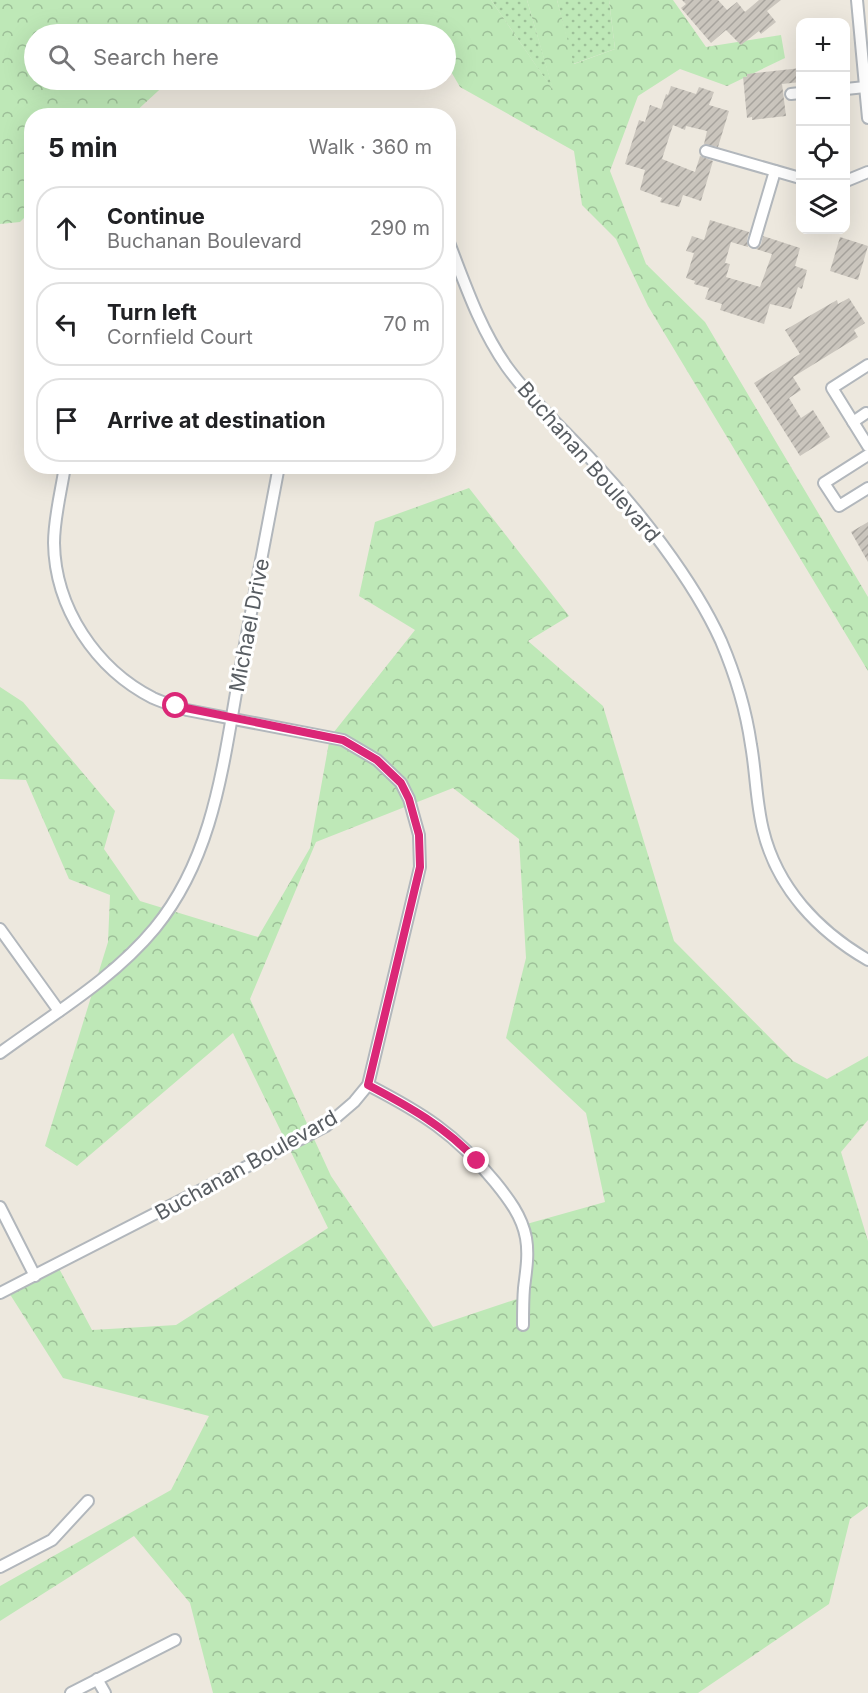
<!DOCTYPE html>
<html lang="en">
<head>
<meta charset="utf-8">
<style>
	body { margin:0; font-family:Inter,sans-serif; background:#f6f6f6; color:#202124 }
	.controls { position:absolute; right:18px; top:18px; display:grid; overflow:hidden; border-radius:12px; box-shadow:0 6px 24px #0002 }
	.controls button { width:54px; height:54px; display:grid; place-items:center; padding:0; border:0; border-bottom:2px solid #e0e0e0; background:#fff; color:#202124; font:30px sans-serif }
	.stop { position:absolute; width:18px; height:18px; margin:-14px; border:4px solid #db2777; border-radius:50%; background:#fff }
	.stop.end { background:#db2777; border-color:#fff; box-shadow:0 2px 6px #0008 }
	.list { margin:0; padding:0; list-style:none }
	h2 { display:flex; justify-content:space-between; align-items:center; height:78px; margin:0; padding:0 24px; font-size:26px }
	h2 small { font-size:20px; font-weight:400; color:#757577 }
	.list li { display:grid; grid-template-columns:39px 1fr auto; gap:18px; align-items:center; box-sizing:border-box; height:84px; margin:0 12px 12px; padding:0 12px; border:2px solid #e0e0e0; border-radius:24px }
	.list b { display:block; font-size:22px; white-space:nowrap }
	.list p { margin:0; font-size:20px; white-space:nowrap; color:#757577 }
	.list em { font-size:20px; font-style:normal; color:#757577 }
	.icon { flex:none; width:33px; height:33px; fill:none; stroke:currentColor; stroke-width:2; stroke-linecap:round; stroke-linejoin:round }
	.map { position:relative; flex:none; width:868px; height:1693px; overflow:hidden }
	.search { position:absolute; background:#fff; box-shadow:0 6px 24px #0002; left:24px; top:24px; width:432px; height:66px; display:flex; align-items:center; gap:15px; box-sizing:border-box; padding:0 21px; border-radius:33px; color:#757577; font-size:22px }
	.panel { position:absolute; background:#fff; box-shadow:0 6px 24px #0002; left:24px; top:108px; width:432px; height:366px; border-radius:24px }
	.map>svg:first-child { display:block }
	.grass { fill:url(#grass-dots) }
	.forest { fill:url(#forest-crowns); fill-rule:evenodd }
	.building { fill:url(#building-hatch) }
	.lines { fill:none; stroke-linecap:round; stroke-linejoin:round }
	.street-casing { stroke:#b2b7bc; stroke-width:14 }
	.street { stroke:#fff; stroke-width:10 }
	.route { stroke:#db2777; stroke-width:8 }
	.labels { text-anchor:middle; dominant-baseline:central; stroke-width:6; stroke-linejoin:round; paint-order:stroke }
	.street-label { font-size:21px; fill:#585d62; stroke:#fff }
</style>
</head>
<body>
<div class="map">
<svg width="868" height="1693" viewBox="0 0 868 1693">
	<defs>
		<pattern id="grass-dots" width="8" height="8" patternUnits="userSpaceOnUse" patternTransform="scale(1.5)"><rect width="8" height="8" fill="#bee8b7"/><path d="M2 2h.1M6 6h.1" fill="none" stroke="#9dbf98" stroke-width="1.8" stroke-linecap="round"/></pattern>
		<pattern id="forest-crowns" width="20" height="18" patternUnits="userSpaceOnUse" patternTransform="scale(1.5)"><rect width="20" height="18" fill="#bee8b7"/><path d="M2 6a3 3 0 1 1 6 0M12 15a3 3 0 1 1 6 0" fill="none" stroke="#9dbf98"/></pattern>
		<pattern id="building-hatch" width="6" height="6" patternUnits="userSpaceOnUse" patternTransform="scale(1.5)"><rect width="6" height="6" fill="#cac5bd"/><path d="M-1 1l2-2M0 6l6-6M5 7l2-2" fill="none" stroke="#a7a39d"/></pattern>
	</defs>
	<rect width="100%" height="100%" fill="#ede8de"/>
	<!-- grass -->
	<g class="grass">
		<polygon points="491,0 527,0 554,92"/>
		<polygon points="557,0 609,0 615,49 573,64"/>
	</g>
	<!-- forest -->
	<g class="forest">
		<polygon points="0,0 491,0 553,90 527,0 557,0 574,64 615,49 609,0 673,0 706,47 781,35 785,58 727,86 680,69 638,96 610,171 646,264 705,322 868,597 868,671 648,306 616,239 582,205 574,151 460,87 446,63 446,34 264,34 222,30 217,34 34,34 34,80 170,80 132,115 32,116 31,211 20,222 0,224"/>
		<path d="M469,488L569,616L528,641L603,706L674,941L793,1061L827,1079L868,1056V1120L841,1152L868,1241V1506L850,1519L829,1604L698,1693H213L190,1603L134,1536L0,1621V1586L171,1490L209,1416L63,1378L6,1288L55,1261L92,1330L176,1325L328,1228L233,1033L77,1166L45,1146L108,942L110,895L69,879L26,780L0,779V687L23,702L115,811L104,849L140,901L258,937L310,848L330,737L415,630L359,596L375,522ZM453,788L519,839L526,958L506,1038L586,1113L605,1202L523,1225L520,1298L433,1327L331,1176L250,999L316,842Z"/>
	</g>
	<!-- building -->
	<g class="building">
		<polygon points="682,0 718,0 727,10 737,2 745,12 759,0 781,0 767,11 776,22 761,34 759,31 741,45 726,30 711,43 681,8 686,4"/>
		<polygon points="801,68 801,82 782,84 786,116 752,120 752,117 747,118 743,77 747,77 747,74"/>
		<polygon points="671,86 696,94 699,87 714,92 709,105 729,111 718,147 704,144 707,131 686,126 685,130 673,125 662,159 695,172 700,156 713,161 701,201 683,195 679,207 660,202 662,198 640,190 645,170 625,164 639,120 645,122 650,105 661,109 666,94 668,95"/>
		<polygon points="710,220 749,232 747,240 748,247 731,242 725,263 730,264 726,277 760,287 772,254 756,249 761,245 763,236 800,248 795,266 807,270 802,289 798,287 791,309 770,304 764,324 720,310 722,304 705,299 709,288 694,284 695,281 686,278 694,253 686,251 692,236 704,240"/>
		<polygon points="840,237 868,246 858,280 830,271"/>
		<polygon points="849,298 865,323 854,330 858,337 793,377 801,390 789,398 801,418 813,410 830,437 800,456 754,383 800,354 785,330 837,300 838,304"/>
		<polygon points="868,522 868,562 851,532"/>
	</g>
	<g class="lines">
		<!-- street casing -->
		<g class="street-casing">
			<g id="street">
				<polyline points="857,0 868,118"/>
				<polyline points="846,89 865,87"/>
				<polyline points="791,94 800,93"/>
				<polyline points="706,151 800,178"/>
				<polyline points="846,181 868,172"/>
				<path d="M448,240C465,284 480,329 507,367C531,400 562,428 589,457C636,507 693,579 721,641C735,674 746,710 751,745C756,773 756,802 763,830C777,888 818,931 868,960"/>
				<polyline points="754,242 775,171"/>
				<polyline points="868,365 832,388 868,446"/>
				<polyline points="853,422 866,413"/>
				<polyline points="868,455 824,483 839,506 868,488"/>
				<polyline points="0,929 59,1011"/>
				<path d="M0,1053C53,1014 113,979 155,928C214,856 223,764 239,676C252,606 265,536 279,466"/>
				<path d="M368,1085C422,1113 455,1133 495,1182C508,1198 522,1216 526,1238C529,1255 526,1271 524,1288C523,1300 523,1313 523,1325"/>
				<polyline points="0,1207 35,1276"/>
				<path d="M0,1293L326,1126L354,1102L368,1085L420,867L419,835L409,799L401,783L377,760L343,740L187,710C176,706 164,703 153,698C96,669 55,608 54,543C54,518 61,492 65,466"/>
				<polyline points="0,1567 52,1540 88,1501"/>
				<polyline points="97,1679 105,1693"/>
				<polyline points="71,1693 175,1640"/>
			</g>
		</g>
		<!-- street -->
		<use href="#street" class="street"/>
	</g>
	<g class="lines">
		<!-- route -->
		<path class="route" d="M176,706L343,740L377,760L401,783L409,799L419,835L420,867L368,1085C408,1106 446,1127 477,1161"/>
	</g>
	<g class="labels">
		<!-- street labels -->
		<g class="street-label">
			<text transform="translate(589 462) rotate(49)">Buchanan Boulevard</text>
			<text transform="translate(249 625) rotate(-79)">Michael Drive</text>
			<text transform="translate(246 1165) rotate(-29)">Buchanan Boulevard</text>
		</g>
	</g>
</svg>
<div class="controls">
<button>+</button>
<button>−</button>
<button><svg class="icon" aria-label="locate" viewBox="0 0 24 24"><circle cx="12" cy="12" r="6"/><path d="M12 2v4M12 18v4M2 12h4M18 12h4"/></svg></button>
<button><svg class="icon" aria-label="layers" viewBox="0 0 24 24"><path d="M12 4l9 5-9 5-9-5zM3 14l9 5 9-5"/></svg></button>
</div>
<div class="stop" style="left:176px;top:706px"></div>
<div class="stop end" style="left:477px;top:1161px"></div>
<div class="search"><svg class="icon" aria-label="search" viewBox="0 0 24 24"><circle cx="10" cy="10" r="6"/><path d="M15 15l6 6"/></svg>Search here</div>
<section class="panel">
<h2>5 min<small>Walk · 360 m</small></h2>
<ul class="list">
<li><svg class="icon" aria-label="ahead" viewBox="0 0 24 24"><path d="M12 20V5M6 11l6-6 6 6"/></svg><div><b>Continue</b><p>Buchanan Boulevard</p></div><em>290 m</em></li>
<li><svg class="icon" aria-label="left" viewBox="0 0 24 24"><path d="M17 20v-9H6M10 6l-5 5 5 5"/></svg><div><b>Turn left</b><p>Cornfield Court</p></div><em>70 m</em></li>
<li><svg class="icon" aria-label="arrive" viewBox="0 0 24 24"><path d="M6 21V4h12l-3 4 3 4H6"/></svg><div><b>Arrive at destination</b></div></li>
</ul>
</section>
</div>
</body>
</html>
